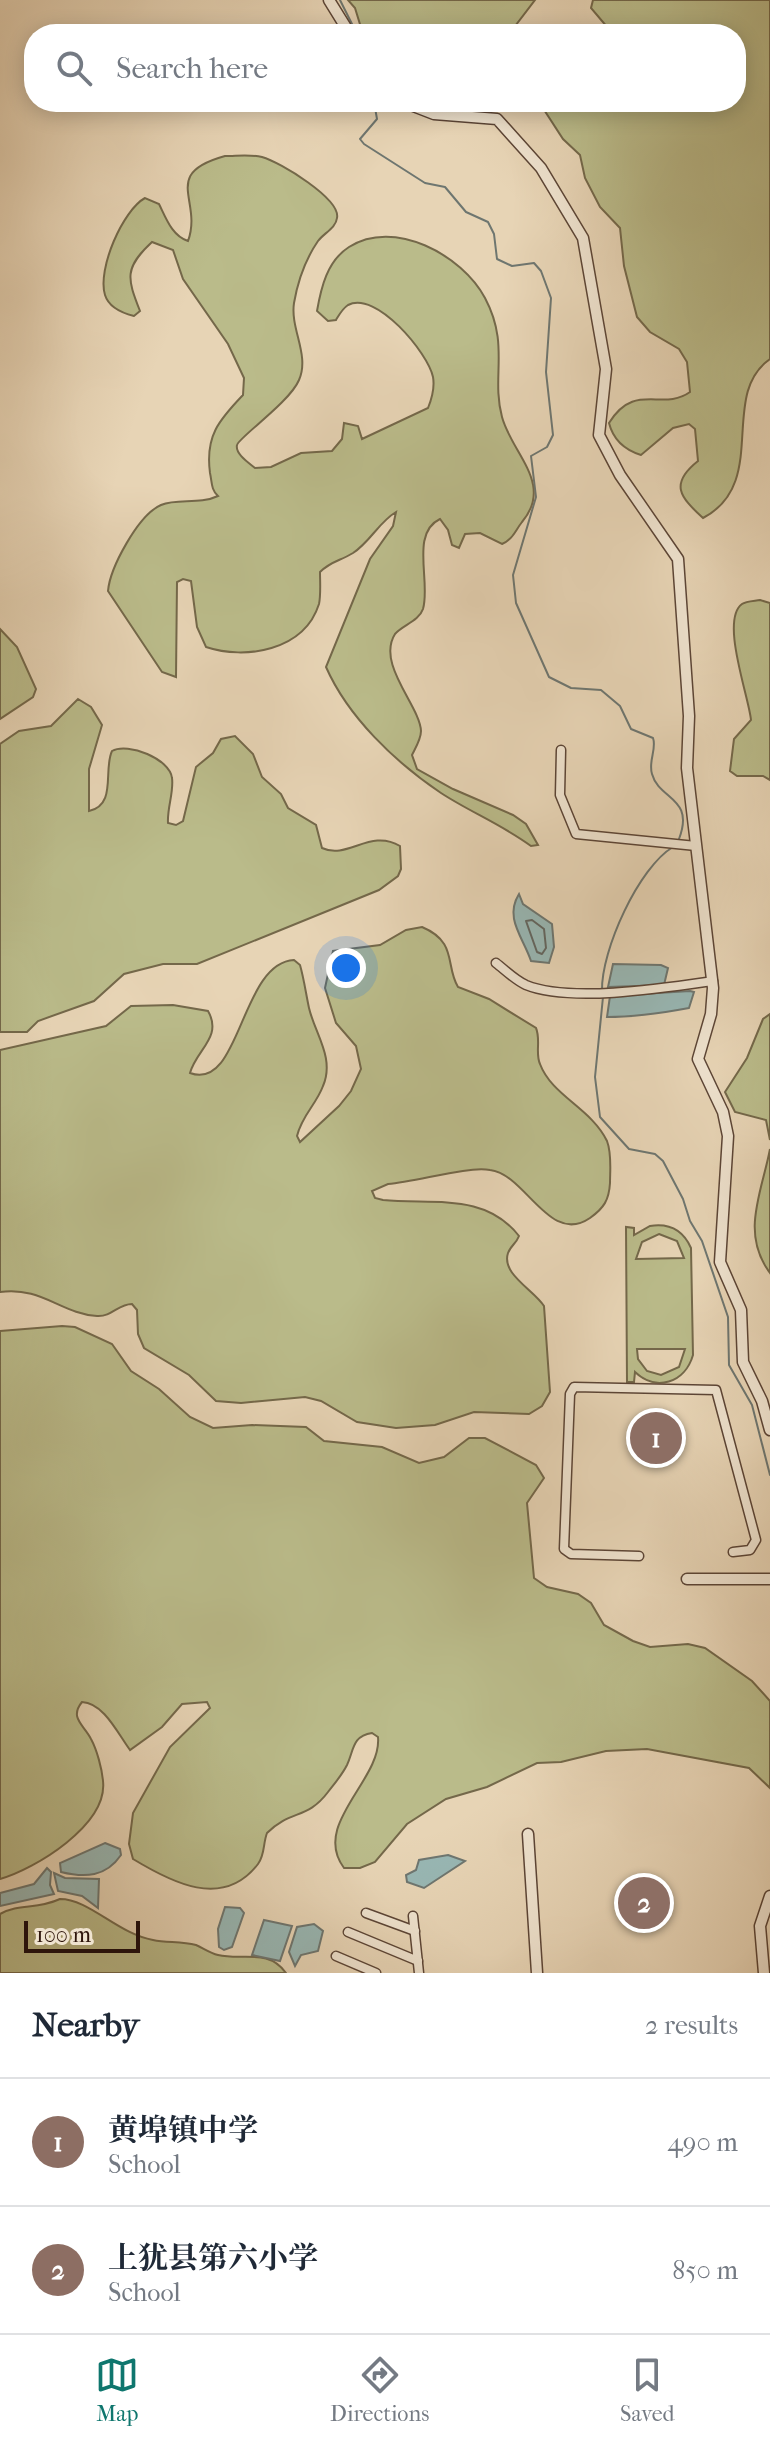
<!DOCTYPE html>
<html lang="en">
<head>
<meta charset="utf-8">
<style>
	body { margin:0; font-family:"IM FELL French Canon","Noto Serif SC",serif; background:#f6f6f7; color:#1f2937 }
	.scale { position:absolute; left:24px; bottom:20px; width:116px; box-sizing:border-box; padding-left:8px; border:4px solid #2e150b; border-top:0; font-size:22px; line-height:28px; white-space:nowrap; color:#2e150b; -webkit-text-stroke:6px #efe3cf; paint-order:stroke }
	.you { position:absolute; left:346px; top:968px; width:28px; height:28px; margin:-20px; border:6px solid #fff; border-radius:50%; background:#1a73e8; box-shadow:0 0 0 12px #1a73e833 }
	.badge { display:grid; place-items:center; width:52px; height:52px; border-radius:50%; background:#0f766e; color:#fff; font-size:26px; font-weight:700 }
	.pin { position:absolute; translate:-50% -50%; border:4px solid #fff; box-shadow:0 2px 8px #0006 }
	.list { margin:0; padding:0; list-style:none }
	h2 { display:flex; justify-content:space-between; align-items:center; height:104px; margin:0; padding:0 32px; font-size:34px }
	h2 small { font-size:26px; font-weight:400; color:#747a83 }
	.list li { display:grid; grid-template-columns:52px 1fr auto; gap:24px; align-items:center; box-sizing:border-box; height:128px; padding:0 32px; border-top:2px solid #e0e1e3 }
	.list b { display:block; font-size:30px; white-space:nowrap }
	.list p { margin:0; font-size:26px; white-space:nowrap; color:#747a83 }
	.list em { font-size:26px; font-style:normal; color:#747a83 }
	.icon { flex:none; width:44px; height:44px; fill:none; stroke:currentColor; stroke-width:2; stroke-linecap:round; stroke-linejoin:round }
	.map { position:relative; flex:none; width:770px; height:1973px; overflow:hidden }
	.search { position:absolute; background:#fff; box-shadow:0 4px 20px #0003; left:24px; right:24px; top:24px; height:88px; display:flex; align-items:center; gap:20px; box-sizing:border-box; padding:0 28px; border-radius:32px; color:#747a83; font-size:30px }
	.sheet { height:360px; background:#fff }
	nav { display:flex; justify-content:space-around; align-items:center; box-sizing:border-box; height:112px; border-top:2px solid #e0e1e3; background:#fff; font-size:22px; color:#747a83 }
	nav a { display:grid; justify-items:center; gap:4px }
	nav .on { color:#0f766e }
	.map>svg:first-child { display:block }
	.green { fill:#babb8a; stroke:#74684a; stroke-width:2; fill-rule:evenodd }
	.water { fill:#98b7b4; stroke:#6e7670; stroke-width:2 }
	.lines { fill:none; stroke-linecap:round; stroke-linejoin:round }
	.shore { stroke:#636660; stroke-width:2 }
	.stream { stroke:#6e7670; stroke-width:2 }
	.minor-casing { stroke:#5c4536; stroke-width:11 }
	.tertiary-casing { stroke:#5c4536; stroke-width:13 }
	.minor { stroke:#efe3cf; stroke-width:8 }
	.tertiary { stroke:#efe3cf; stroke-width:10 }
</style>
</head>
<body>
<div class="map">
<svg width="770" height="1973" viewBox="0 0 770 1973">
	<rect width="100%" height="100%" fill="#e7d4b5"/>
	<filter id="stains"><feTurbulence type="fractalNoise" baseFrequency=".0025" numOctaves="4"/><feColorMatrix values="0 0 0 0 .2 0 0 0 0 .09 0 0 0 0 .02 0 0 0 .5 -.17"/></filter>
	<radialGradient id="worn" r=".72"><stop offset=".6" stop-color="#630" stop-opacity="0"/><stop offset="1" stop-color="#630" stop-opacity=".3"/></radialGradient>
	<!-- green -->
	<g class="green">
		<polygon points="348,0 535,0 509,34 363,34 355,8"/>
		<path d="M593,0H770V359C718,395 770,483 703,518C680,497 669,484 698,461L695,429L689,424L673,428L641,455C625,450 613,439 609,423C635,381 662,412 690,392L687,362L679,349L650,332L637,317L624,266L620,228L600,207L585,178L580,155L563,139L539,102H736V34H613L591,8Z"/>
		<path d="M225,156C237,156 250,154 262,157C280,162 341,199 337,218C336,228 324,233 318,241C305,260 298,280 294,303C290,329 310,355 299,380C290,402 238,438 237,445C235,454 249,463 255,468L271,467L301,453L332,451L342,439L344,423L358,426L362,439L428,408C432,398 435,388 433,377C428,353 376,290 348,305C342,309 339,315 336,320L328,321L317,311C321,288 327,261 349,247C394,218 462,255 485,298C510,345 491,376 502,417C512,454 554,484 522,522C515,531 513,539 502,544L480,533L465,534L459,548L452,545L448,530L440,519C410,533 431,582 423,609C419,621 403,625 395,634C376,664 420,706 421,731C421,739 416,747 412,755L417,769L453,789L513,815L526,824L538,845L531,846C501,824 470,812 441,793C395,762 348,717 326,667L370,559L393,526L396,512C379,522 370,542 353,553C340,561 331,561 320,572C320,582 321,594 319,604C304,651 245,660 206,647L197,627L191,581L183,579L177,582L176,677L162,672L108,591C110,568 138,515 161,505C178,498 199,505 218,496C211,490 212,482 210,473C205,436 219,420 243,395L244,378L228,344L183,279L173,250L152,242C124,268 127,278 140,311L134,316C122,313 109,308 105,295C97,269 123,210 145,198L159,204C166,218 172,236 188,241C203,200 160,174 225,156Z"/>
		<path d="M760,600L770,603V780L763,776H737L730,771L734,739L751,720C749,697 720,620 742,604C746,601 754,601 760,600Z"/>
		<polygon points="0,629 17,647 36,689 33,697 0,719"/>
		<path d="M78,699L91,707L102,725L89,769V811C117,805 103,770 112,751C128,742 170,759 172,778C174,792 167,808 168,823L176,825L183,821L196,767L213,753L221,739L235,736L253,754L262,777L281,794L288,808L316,825L322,848C348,860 370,828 400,846L401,869L398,876L379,890L197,964H163L124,974L94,1001L38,1021L27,1032H0V744L19,731L51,726Z"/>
		<path d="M422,927C458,942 445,966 458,987L489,999L536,1028C541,1040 535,1053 540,1064C552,1096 591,1108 607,1141C612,1154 610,1170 610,1183C609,1200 604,1208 590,1218C549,1246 526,1174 490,1170C466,1166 417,1182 388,1184L372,1191L375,1198L383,1200C433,1205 485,1192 519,1236C516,1244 511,1245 508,1253C501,1274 534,1290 544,1306L550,1392L542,1406L529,1414L474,1412L435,1425L396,1428L357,1422L321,1401L305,1397L241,1403L216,1401L189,1375L144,1348L138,1334L137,1310L132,1304C118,1304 112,1317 97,1316C62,1314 41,1286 0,1292V1050L106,1026L131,1006L173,1005L208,1011C223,1037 196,1050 190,1073C241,1092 240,963 294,960L300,965C304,979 306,994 309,1008C315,1034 335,1058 323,1086C316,1105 302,1115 297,1136L300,1142L339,1106L351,1091L361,1069L356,1046L336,1023L325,988L333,951L380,945L406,930Z"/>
		<polygon points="770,1014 770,1140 766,1120 735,1112 725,1092 747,1058 763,1019"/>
		<path d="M770,1149V1273C740,1233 762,1192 770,1149Z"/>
		<path d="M650,1226C669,1223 683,1230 691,1248L693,1355C685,1383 656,1392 635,1372L634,1382H627L626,1227L634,1228V1235ZM659,1234L677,1241L684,1258L636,1259L642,1242ZM685,1349L679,1367L661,1375L647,1371L638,1359L637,1349Z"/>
		<path d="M62,1326L75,1327L112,1344L131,1371L159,1389L190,1417L213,1428L252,1425L306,1427L324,1441L382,1447L419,1463L444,1457L469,1438H485L536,1465L544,1478L527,1503L534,1578L547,1587L578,1594L591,1603L604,1625L633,1641L650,1647L688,1644L705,1648L752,1681L770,1701V1788L749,1768L647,1749L606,1751L561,1762L537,1763L487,1787L446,1799L407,1824L375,1862L360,1868H344C311,1824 382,1780 378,1737L372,1733C352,1736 354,1750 347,1765C342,1775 335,1783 328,1792C307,1820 291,1809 267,1833C263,1843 265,1855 258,1864C223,1910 171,1882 133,1859L129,1844L133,1813L170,1747L210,1708L207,1702L182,1704L162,1727L130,1750C118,1734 104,1703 82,1702C69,1718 84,1725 91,1739C97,1750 102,1769 103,1781C108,1825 35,1869 0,1879V1331Z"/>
		<path d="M60,1899C89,1899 118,1934 153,1940C167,1943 181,1941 196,1945C203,1948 210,1953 218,1955C243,1961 268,1948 286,1973H0V1914C20,1903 36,1910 60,1899Z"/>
	</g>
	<!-- water -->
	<g class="water">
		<path d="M519,894L523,904L552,924L554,947L549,963L531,961C523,937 504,918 519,894Z"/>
		<polygon points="613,964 661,965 668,968 664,985 608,987"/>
		<path d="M690,991L694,992L689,1008C662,1013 636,1017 607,1017L610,996Z"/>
		<path d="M105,1843L120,1849L121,1855C106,1877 85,1878 61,1872L60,1863Z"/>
		<polygon points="448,1855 465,1861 424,1888 407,1882 406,1875 416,1870 419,1860"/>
		<polygon points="47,1868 51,1872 50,1885 54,1894 0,1906 0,1893 34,1884"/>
		<polygon points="54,1873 65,1878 99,1879 98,1908 82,1896 58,1891"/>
		<polygon points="225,1907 240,1908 244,1913 232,1947 224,1950 219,1947 218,1929"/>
		<polygon points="264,1920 292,1926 280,1961 252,1955"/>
		<polygon points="314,1924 323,1931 318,1951 301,1955 295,1966 289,1952 297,1927"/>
	</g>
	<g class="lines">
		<!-- shore -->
		<polygon class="shore" points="532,920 544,929 546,948 542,954 537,952 526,921"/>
		<!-- stream -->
		<g class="stream">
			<polyline points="340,0 357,34"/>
			<path d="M374,102L377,119L360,139L364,144L425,183L445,187L466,212L488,222L494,234L497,259L512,266L534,263L541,271L551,298L546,372L553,435L547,447L531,456L536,497L513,575L516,603L549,677L571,688L601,690L620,706L631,729L653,738C657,749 648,761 652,774C659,800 695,797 679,839"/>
			<path d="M602,991C601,950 639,867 673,847"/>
			<polyline points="603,997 595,1077 600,1117 629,1149 655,1154 663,1161 683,1199 690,1221 702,1241 728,1317 729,1365 752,1405 770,1475"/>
		</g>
		<!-- minor casing -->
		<g class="minor-casing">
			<g id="minor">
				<polyline points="561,750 560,795 576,834 696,846"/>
				<path d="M496,963C505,970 515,980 526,985C570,1003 665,988 713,981"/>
				<polyline points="639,1556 571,1554 564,1549 570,1394 574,1387 716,1390 756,1540 750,1550 733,1552"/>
				<polyline points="366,1913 415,1931"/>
				<polyline points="413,1916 419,1973"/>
				<polyline points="348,1932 418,1961"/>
				<polyline points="336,1956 376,1973"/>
			</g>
		</g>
		<!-- tertiary casing -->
		<g class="tertiary-casing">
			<g id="tertiary">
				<polyline points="329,0 350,34"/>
				<polyline points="403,102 434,114 497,119 541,168 583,238 606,369 599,435 620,475 678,559 689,716 687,768 713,988 711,1014 698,1059 723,1112 728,1136 720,1262 741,1310 743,1362 762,1401 770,1430"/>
				<polyline points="687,1579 770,1579"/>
				<polyline points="528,1834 537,1973"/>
				<polyline points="764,1973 760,1926 770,1896"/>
			</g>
		</g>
		<!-- minor -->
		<use href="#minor" class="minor"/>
		<!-- tertiary -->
		<use href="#tertiary" class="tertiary"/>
	</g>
	<rect width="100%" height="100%" filter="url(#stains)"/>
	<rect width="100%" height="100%" fill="url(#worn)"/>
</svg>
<div class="scale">100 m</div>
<div class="you"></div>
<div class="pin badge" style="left:656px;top:1438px;background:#8d6e63">1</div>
<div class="pin badge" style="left:644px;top:1903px;background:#8d6e63">2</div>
<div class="search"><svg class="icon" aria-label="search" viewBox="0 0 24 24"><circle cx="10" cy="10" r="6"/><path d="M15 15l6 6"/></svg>Search here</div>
</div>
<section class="sheet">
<h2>Nearby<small>2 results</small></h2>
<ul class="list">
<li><span class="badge" style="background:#8d6e63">1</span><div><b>黄埠镇中学</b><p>School</p></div><em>490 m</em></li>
<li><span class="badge" style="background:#8d6e63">2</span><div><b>上犹县第六小学</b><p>School</p></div><em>850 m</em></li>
</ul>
</section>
<nav>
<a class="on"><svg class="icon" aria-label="map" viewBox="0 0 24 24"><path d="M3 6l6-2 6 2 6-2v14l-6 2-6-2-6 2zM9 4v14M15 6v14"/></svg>Map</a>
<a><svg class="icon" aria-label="directions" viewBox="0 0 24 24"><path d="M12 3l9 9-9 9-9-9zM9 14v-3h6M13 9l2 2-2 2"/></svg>Directions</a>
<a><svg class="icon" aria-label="saved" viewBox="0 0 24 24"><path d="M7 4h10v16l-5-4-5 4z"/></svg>Saved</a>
</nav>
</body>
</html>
